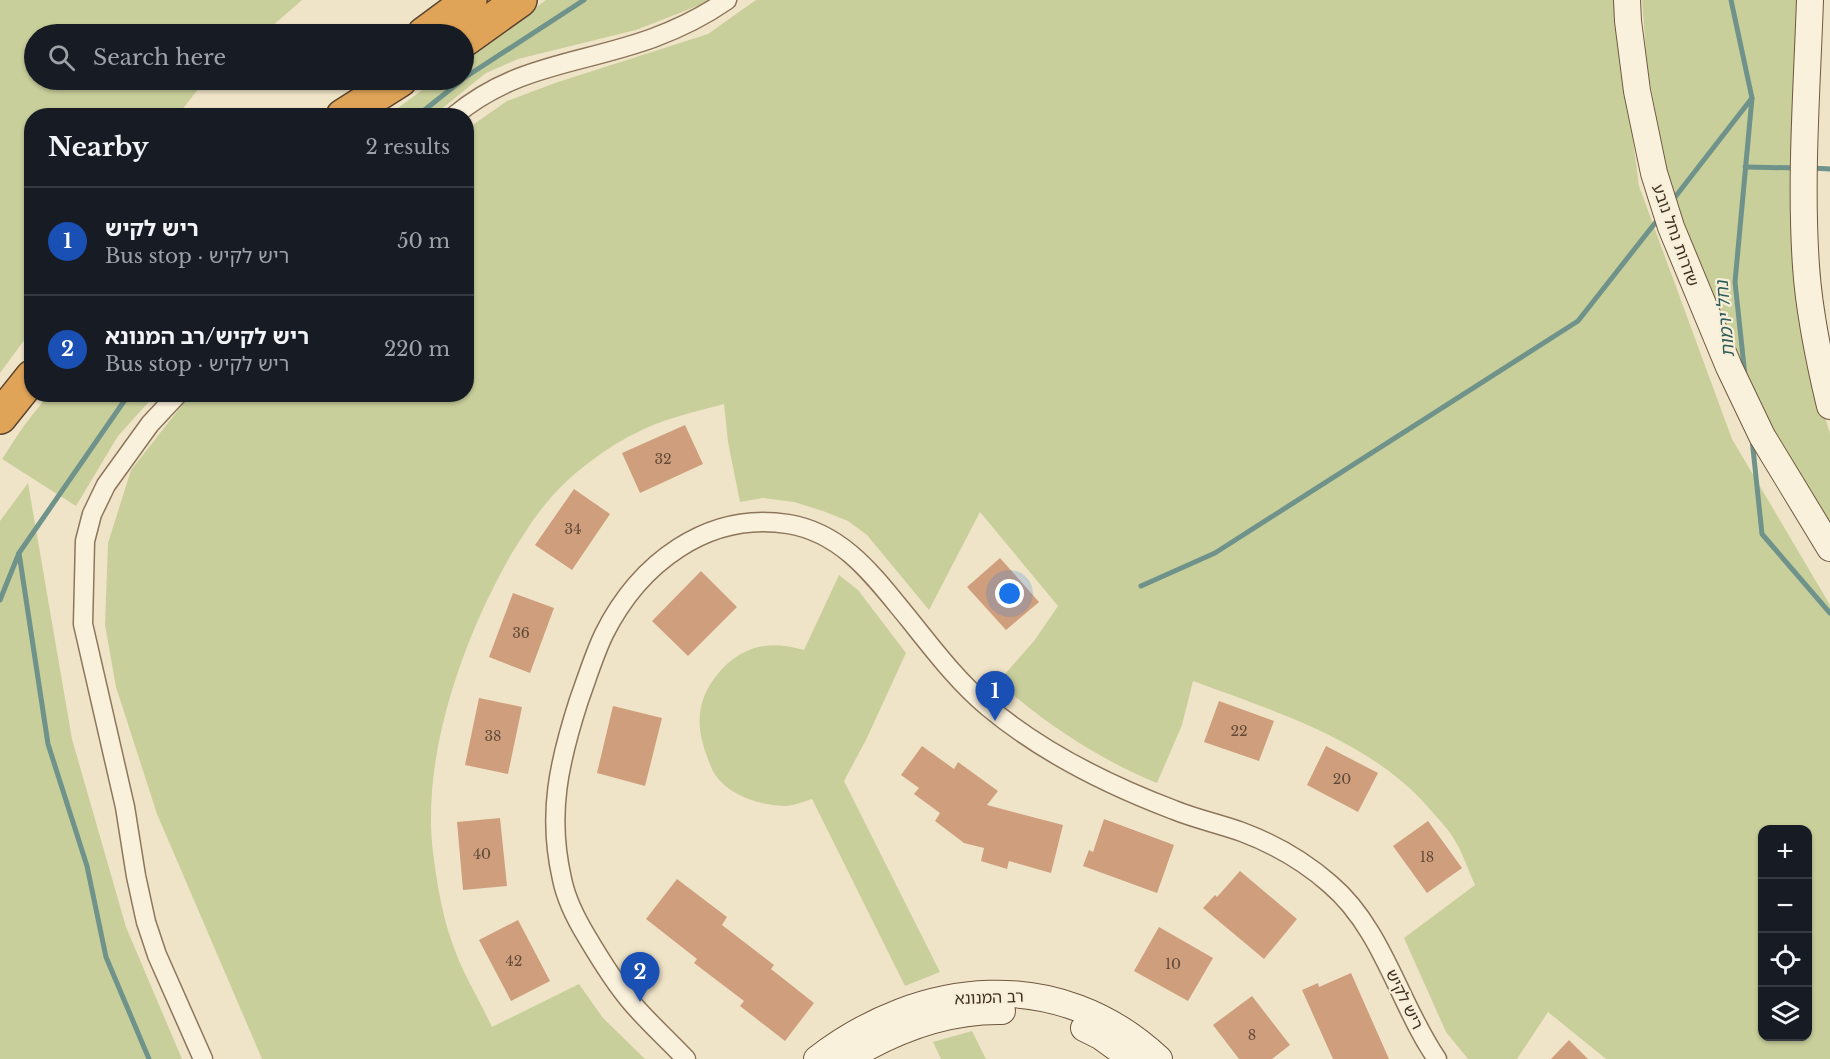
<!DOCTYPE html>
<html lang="en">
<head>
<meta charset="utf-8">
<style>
	body { margin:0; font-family:"Libre Baskerville","Noto Sans Hebrew",serif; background:#242831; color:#f1f3f6 }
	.controls { position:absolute; right:18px; bottom:18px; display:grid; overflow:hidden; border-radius:12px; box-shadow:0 2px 4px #0004 }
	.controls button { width:54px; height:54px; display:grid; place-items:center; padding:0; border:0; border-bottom:2px solid #363941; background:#171b24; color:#f1f3f6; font:30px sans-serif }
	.you { position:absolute; left:1010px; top:594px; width:21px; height:21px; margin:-15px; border:4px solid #fff; border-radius:50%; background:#1a73e8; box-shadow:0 0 0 9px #1a73e833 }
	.badge { display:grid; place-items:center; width:39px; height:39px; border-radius:50%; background:#cc999b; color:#fff; font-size:20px; font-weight:700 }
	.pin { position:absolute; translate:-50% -50px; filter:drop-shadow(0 2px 3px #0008) }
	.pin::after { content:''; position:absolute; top:32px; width:21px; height:18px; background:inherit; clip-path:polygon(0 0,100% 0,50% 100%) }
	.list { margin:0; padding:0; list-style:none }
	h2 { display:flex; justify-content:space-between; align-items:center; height:78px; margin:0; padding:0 24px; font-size:26px }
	h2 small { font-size:20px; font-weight:400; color:#9ea1a6 }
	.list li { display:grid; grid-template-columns:39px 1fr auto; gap:18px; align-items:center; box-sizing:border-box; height:108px; padding:0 24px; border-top:2px solid #363941 }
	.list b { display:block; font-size:22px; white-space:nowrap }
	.list p { margin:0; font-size:20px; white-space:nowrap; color:#9ea1a6 }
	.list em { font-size:20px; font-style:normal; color:#9ea1a6 }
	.icon { flex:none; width:33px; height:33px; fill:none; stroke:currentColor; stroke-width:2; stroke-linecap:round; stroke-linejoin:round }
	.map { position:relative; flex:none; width:1830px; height:1059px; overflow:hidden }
	.search { position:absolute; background:#171b24; box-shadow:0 2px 4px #0004; left:24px; top:24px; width:450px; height:66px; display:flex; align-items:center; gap:15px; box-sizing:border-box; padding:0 21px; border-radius:33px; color:#9ea1a6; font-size:22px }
	.panel { position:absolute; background:#171b24; box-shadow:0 2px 4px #0004; left:24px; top:108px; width:450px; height:294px; border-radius:24px }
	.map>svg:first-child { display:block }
	.green { fill:#c9cf9b; fill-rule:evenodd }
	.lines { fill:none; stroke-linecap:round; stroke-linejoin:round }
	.stream { stroke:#6f938a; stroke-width:5 }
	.building { fill:#cf9f7d }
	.street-casing { stroke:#8d765c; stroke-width:21 }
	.secondary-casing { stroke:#6f573f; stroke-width:28 }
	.highway-casing { stroke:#5b4430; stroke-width:36 }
	.street { stroke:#faf1dc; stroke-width:18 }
	.secondary { stroke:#faf1dc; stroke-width:26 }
	.highway { stroke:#e0a458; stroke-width:33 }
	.labels { text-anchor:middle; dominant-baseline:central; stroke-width:4.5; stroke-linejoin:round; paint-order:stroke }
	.number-label { font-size:14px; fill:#624a37 }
	.street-label { font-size:16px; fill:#3d2e20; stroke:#f7eed8 }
	.water-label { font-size:18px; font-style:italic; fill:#2f5d5a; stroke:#f7eed8 }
</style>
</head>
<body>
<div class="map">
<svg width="1830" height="1059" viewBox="0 0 1830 1059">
	<rect width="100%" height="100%" fill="#f0e4c8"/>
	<!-- green -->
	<g class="green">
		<polygon points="0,0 302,0 263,34 34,34 34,80 210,80 199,88 178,115 32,116 31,331 0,373"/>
		<polygon points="546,0 709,0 705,3 636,30 518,59 486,73 434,115 387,116 436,80 464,80 464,60"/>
		<path d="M756,0H1615L1639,186L1732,439L1830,605V1059H1606L1548,1012L1517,1059H1468L1446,1032L1404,938L1475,885C1468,870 1463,853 1454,839C1449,830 1441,822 1434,814C1374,741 1279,713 1193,681L1182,725L1157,783C1098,759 1046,724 998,682L1034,641L1058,606L980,512L929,610L867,535L848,521L823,511L794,502L763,498L740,502L728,442L724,404C694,412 662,419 634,434C613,444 584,465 567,481C544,502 528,527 512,553C464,636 421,755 433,852C437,883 442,915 453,945C462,972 480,1001 492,1027L579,984L603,1018L645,1059H262L157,814L116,687L105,625L108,543L131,470L190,395L466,394L467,129L507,101L555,83L708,34ZM1762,830H1808V1036H1762Z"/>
		<polygon points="1642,0 1803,0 1819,399 1830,433 1830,534 1795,474 1741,368 1679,216 1664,159 1647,66"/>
		<polygon points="48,395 155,395 118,436 76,506 2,459 23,427"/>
		<polygon points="28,483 72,739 126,927 182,1059 0,1059 0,521"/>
		<path d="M839,575L858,590L906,653L866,740L844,781L940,972L905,986L812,799C803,802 795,805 786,806C762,806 730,796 716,776C711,769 708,759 705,751C693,716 701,689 727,664C751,643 775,642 804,650Z"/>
		<polygon points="972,1031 986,1059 941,1059 933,1042"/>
	</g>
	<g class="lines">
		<!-- stream -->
		<g class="stream">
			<polyline points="1731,0 1752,98 1735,282 1745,376"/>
			<polyline points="464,78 584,0"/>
			<polyline points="417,116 462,80"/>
			<polyline points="1745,167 1798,168"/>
			<polyline points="1811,168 1830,169"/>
			<polyline points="1672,201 1752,98"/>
			<polyline points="1752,439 1762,534 1830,613"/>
			<polyline points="19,553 48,744 87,866 106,957 149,1059"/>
			<polyline points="1141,586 1215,553 1578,321 1659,218"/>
			<polyline points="0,600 19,553 129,394"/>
		</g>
	</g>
	<!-- building -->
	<g class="building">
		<polygon points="685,425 703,464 640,493 622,453"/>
		<polygon points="574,489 610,514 572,570 535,545"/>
		<polygon points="1000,558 1039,602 1006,630 967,587"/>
		<polygon points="701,571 737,607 688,656 652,621"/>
		<polygon points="513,593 554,608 530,673 489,657"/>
		<polygon points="479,698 522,707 508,774 465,765"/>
		<polygon points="1219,701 1274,721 1259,761 1204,742"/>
		<polygon points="613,706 662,718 645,786 597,773"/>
		<polygon points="922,746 954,769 958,762 998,791 987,805 1063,825 1051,873 1009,861 1007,869 981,861 984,848 964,843 935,821 940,813 914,794 919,788 901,775"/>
		<polygon points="1326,746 1378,773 1358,812 1307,785"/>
		<polygon points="500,818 507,886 463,890 457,822"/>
		<polygon points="1104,819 1174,845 1157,893 1083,866 1089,850 1093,852"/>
		<polygon points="1428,821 1462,868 1427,893 1393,846"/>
		<polygon points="1240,871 1297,919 1264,959 1203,908 1215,895 1217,897"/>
		<polygon points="677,879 727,917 722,925 774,965 771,969 814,1003 785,1041 740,1006 744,1001 694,963 697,959 646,919"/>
		<polygon points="518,920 550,981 511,1001 479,940"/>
		<polygon points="1159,927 1213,958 1188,1001 1134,971"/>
		<polygon points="1351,973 1389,1059 1333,1059 1302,990 1318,983 1319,987"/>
		<polygon points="1252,996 1290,1045 1272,1059 1239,1059 1213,1025"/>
		<polygon points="1569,1040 1588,1059 1551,1059"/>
	</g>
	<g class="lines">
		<!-- street casing -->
		<g class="street-casing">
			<g id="street">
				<path d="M454,116C516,64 582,64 653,38C680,28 704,16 727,0"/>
				<polyline points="178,394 150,424 106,485 92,514 85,541 83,624 125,807 136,876 146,922 157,955 203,1059"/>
				<path d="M686,1059C668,1040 648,1022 631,1002C614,982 600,959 587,937C576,919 566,899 562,879C547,814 559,762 579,700C587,678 594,655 604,634C639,564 707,511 788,524C844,533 875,578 909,619C933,649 958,682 988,707C1043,753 1108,785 1174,810C1196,819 1220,824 1242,832C1274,844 1305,862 1330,884C1383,929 1399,1004 1437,1059"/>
			</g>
		</g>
		<!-- secondary casing -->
		<g class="secondary-casing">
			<g id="secondary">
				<polyline points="1627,0 1628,21 1637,91 1654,173 1671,227 1729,367 1762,436 1830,548"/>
				<path d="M1810,0C1807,87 1800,179 1806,266C1809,313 1819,360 1830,406"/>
				<polyline points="1084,1028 1100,1036 1132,1059"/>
				<path d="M817,1059C921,979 1059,965 1159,1059"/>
				<path d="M847,1059C894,1030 946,1010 1002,1011"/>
			</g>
		</g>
		<!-- highway casing -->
		<g class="highway-casing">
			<g id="highway">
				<polyline points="424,34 470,0"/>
				<polyline points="464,40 520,0"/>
				<polyline points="343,116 400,80"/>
				<polyline points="0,417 32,377"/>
			</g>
		</g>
		<!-- street -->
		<use href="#street" class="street"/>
		<!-- secondary -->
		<use href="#secondary" class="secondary"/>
		<!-- highway -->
		<use href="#highway" class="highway"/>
	</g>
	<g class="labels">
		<!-- number labels -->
		<g class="number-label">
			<text x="663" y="459">32</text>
			<text x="573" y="529">34</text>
			<text x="521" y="633">36</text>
			<text x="1239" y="731">22</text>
			<text x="493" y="736">38</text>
			<text x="1342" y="779">20</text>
			<text x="482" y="854">40</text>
			<text x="1427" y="857">18</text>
			<text x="514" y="961">42</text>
			<text x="1173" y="964">10</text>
			<text x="1252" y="1035">8</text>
		</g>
		<!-- street labels -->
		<g class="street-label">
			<text transform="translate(1676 235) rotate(70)">שדרות נחל נובע</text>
			<text transform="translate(989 997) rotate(-2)">רב המנונא</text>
			<text transform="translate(1405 999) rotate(64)">ריש לקיש</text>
		</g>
		<!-- water labels -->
		<g class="water-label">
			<text transform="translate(1725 319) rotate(-95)">נחל ירמות</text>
		</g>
	</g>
</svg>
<div class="controls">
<button>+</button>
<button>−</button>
<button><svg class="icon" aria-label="locate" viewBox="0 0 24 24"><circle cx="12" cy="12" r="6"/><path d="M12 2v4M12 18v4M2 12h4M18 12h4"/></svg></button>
<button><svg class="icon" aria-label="layers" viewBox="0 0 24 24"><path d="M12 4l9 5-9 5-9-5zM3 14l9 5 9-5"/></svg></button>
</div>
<div class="you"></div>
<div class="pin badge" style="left:995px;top:721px;background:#1a4fb4">1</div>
<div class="pin badge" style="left:640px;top:1002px;background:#1a4fb4">2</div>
<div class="search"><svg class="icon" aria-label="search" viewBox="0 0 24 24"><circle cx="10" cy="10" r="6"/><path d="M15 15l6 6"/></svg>Search here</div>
<section class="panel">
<h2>Nearby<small>2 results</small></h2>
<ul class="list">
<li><span class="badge" style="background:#1a4fb4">1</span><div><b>ריש לקיש</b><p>Bus stop · ריש לקיש</p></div><em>50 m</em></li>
<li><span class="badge" style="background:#1a4fb4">2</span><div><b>ריש לקיש/רב המנונא</b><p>Bus stop · ריש לקיש</p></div><em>220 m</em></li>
</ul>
</section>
</div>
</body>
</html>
